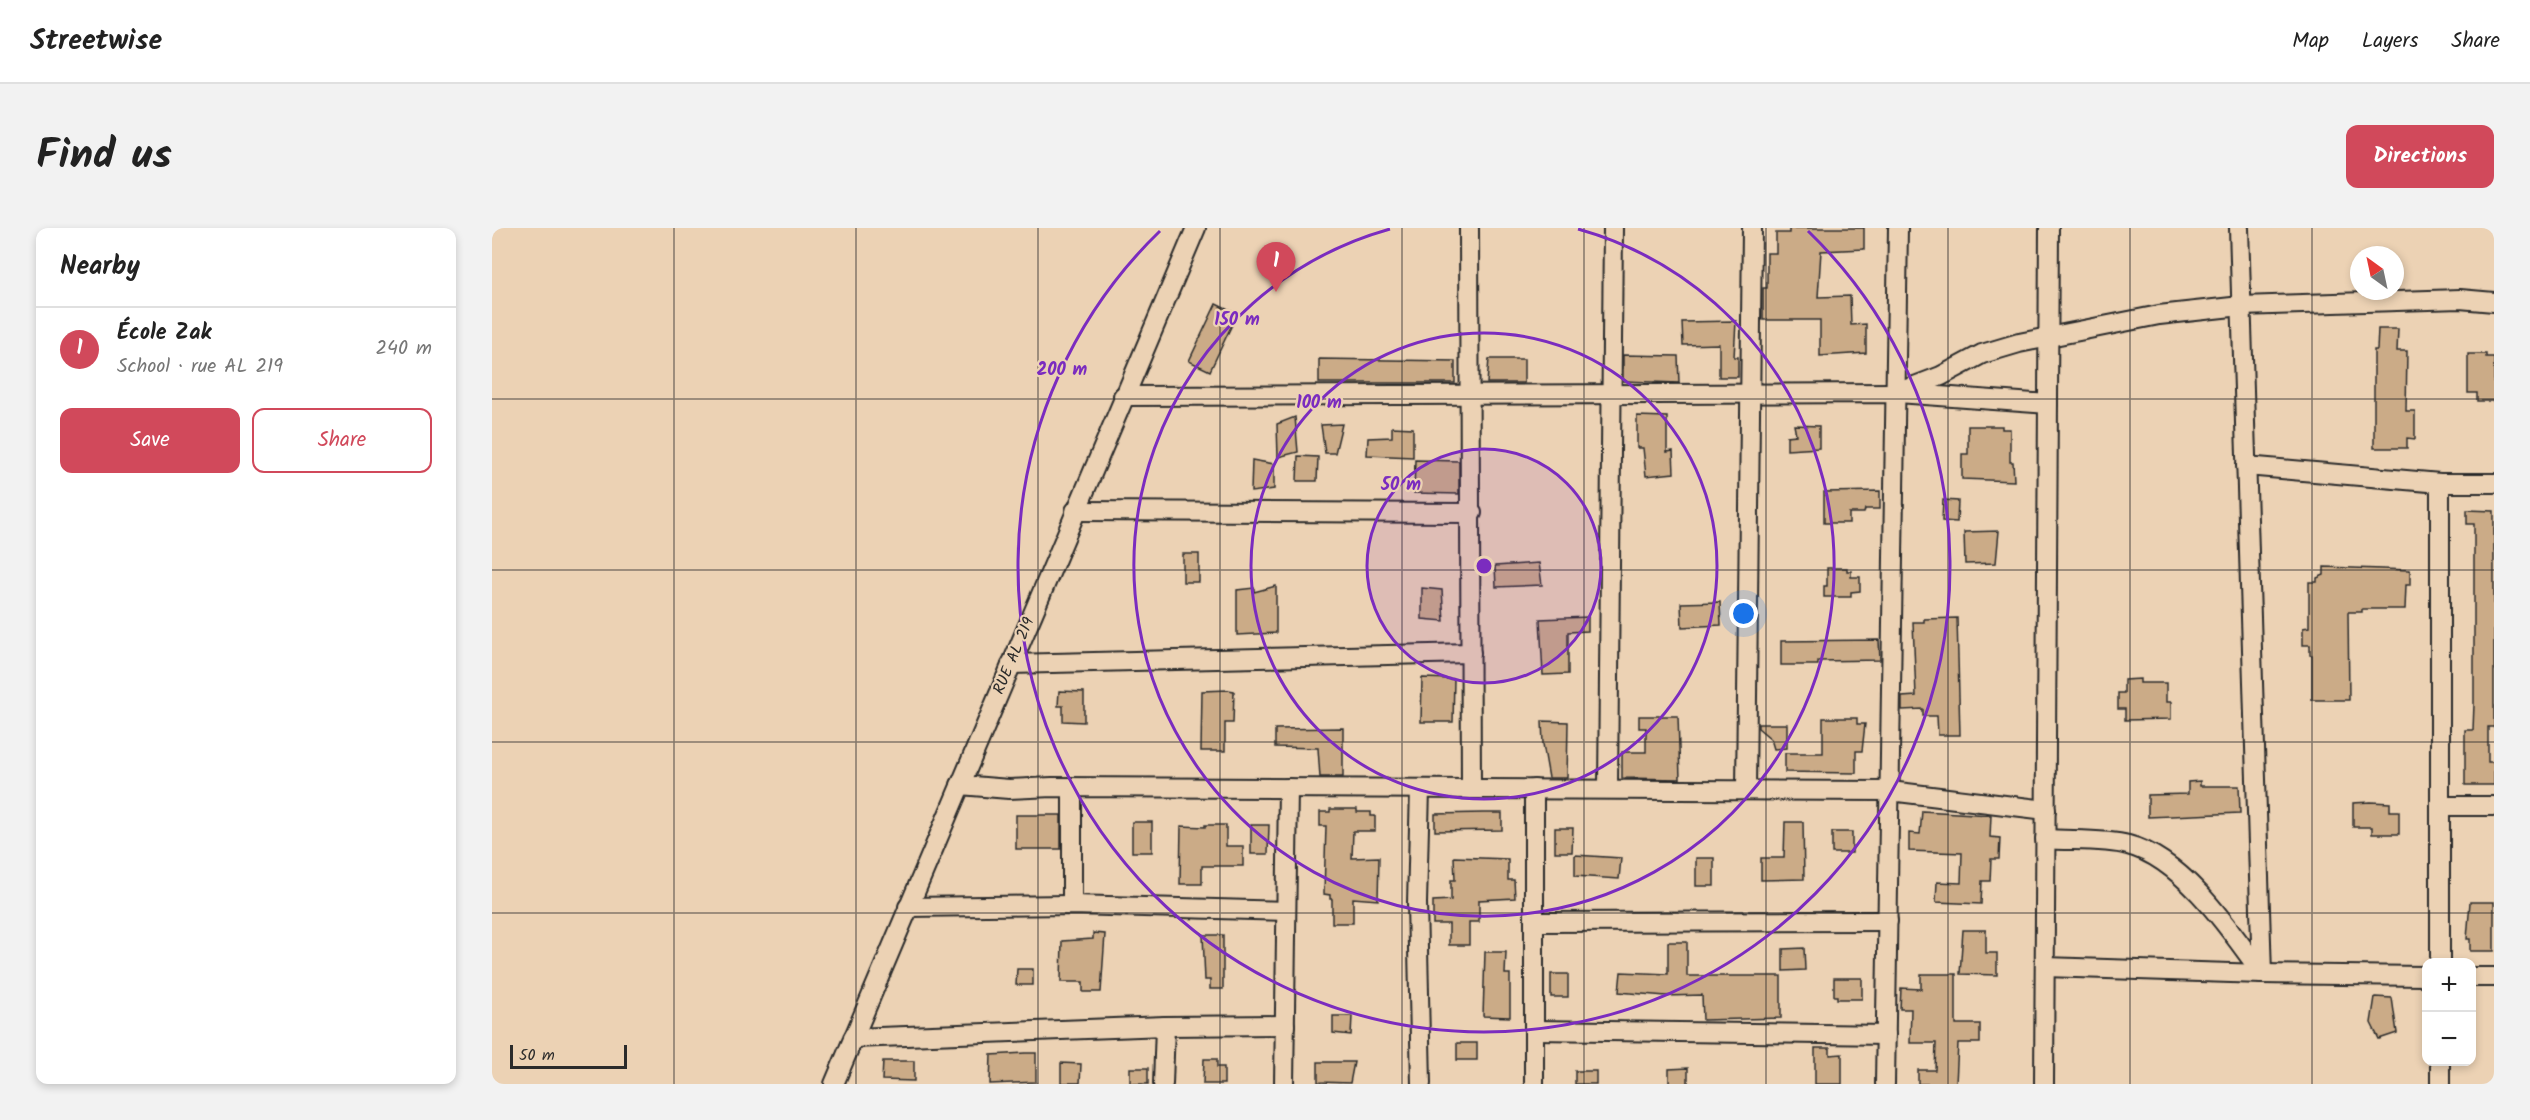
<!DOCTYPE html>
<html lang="en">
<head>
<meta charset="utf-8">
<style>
	body { margin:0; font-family:Kalam,sans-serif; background:#f2f2f2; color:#222 }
	.controls { position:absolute; right:18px; bottom:18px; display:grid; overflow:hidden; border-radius:12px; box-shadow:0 3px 9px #0003 }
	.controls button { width:54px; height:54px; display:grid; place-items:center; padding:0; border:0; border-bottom:2px solid #e0e0e0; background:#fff; color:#222; font:30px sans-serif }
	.compass { position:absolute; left:1858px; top:18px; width:54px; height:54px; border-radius:50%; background:#fff; box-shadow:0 3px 9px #0003; rotate:327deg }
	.scale { position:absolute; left:18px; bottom:15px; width:117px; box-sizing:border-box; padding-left:6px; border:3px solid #2b2b2b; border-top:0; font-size:16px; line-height:21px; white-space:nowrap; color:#2b2b2b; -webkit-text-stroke:4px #ecd2b4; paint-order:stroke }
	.you { position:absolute; left:1252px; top:386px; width:21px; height:21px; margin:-15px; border:4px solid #fff; border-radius:50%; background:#1a73e8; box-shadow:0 0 0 9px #1a73e833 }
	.badge { display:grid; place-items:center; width:39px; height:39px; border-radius:50%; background:#d1495b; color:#fff; font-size:20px; font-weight:700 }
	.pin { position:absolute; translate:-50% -50px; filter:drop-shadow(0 2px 3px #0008) }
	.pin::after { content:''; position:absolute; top:32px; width:21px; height:18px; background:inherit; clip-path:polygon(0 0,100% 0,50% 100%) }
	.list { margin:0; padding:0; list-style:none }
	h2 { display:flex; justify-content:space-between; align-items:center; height:78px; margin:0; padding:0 24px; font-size:26px }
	h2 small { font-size:20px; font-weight:400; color:#767676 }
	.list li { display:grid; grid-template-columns:39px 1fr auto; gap:18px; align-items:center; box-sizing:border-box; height:84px; padding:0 24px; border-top:2px solid #e0e0e0 }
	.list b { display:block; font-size:22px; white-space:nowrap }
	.list p { margin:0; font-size:20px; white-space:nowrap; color:#767676 }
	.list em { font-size:20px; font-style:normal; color:#767676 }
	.actions { display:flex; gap:12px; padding:18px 24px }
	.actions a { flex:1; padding:14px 0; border:2px solid #d1495b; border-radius:12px; text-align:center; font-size:21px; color:#d1495b }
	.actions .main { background:#d1495b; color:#fff }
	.map { position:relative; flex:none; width:2002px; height:856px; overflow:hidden; border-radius:12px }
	header { display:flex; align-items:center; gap:36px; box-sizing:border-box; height:84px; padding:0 30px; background:#fff; border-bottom:2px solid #e0e0e0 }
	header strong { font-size:28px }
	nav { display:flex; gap:33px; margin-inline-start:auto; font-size:21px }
	.intro { display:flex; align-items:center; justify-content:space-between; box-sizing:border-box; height:144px; padding:0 36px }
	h1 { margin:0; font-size:42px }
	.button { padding:15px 27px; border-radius:12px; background:#d1495b; color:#fff; font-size:21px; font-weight:700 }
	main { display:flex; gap:36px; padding:0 36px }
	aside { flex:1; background:#fff; border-radius:12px; box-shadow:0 3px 9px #0003 }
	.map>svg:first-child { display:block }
	.building { fill:#cbab87; stroke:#2b2b2b; stroke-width:1.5 }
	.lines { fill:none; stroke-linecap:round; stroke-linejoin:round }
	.minor-casing { stroke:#2b2b2b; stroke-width:22 }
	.minor { stroke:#ecd2b4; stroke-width:18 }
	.grid { fill:none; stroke:#2b2b2b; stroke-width:1.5; stroke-opacity:0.55 }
	.ring { fill:none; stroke:#7b2cbf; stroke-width:3 }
	.labels { text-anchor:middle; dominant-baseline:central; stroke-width:4.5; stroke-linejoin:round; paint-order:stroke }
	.street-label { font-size:16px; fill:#2b2b2b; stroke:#ecd2b4 }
	.centre { fill:#7b2cbf; stroke:#ecd2b4; stroke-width:3 }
	.ring-label { font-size:18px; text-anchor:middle; font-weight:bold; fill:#7b2cbf; stroke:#ecd2b4; stroke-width:4.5; stroke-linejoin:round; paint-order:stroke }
</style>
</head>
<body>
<header>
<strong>Streetwise</strong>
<nav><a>Map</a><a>Layers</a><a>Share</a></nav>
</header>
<div class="intro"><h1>Find us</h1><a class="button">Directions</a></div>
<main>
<aside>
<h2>Nearby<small></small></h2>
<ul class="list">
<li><span class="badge">1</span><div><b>École Zak</b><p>School · rue AL 219</p></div><em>240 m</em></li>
</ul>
<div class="actions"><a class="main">Save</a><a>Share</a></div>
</aside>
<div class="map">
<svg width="2002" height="856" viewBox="0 0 2002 856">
	<rect width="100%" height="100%" fill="#ecd2b4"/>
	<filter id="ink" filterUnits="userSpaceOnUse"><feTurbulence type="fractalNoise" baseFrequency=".0167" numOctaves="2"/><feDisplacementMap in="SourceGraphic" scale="12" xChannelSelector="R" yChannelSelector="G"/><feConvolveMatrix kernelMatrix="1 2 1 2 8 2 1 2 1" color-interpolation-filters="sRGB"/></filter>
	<g filter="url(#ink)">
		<!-- building -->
		<g class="building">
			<polygon points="1297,0 1372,0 1372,21 1329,23 1326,69 1358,68 1359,97 1374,96 1374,125 1328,128 1328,92 1271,92 1271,60 1275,60 1275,25 1284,25 1284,5 1297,5"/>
			<polygon points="724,76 745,86 718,143 697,133"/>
			<polygon points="1244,93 1242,129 1246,129 1246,149 1227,149 1227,116 1191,117 1190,94"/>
			<polygon points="1886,101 1906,101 1905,123 1915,123 1914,183 1923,183 1923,211 1915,210 1915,220 1882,220 1882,122 1885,122"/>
			<polygon points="1976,126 1994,126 1994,129 2002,129 2002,173 1985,173 1985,165 1976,165"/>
			<polygon points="1131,127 1186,128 1187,155 1131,153"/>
			<polygon points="827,131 963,133 963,155 827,155"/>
			<polygon points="997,131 1032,131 1032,155 995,155"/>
			<polygon points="1145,188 1175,189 1175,224 1181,223 1182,245 1154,248 1151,220 1145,220"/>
			<polygon points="803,189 806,224 786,229 785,196"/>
			<polygon points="850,196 843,225 833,225 829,197"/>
			<polygon points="1302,197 1327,198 1327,220 1295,222 1295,208 1304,207"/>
			<polygon points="1476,198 1510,198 1510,201 1518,201 1518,234 1521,234 1522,253 1470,251 1470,226 1476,226"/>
			<polygon points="900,199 921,200 921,229 875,227 876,210 900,209"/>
			<polygon points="806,228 826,229 825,253 805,253"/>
			<polygon points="760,232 782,236 782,261 759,264"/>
			<polygon points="923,232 967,233 967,266 922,265"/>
			<polygon points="1388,263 1388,281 1373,281 1372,285 1357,285 1357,295 1332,295 1332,264"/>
			<polygon points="1451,272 1466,273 1465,294 1450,293"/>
			<polygon points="1975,282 2002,283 2002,499 1996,499 1996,534 2002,534 2002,557 1973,557 1973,502 1981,502 1982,476 1982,296 1975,296"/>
			<polygon points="1507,303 1504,335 1473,336 1472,304"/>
			<rect x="691" y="326" width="16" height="28"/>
			<polygon points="1047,335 1050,357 1004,359 1003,338"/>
			<polygon points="1832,339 1918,342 1918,357 1914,357 1913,381 1870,381 1870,384 1856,384 1857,472 1820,472 1820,427 1818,427 1818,417 1811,417 1811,400 1817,399 1817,354 1825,354 1825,350 1832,347"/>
			<polygon points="1335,340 1355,340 1355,343 1359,343 1359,349 1368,349 1368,363 1359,364 1359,369 1332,369 1332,358 1335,358"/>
			<polygon points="784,358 784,405 745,407 745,362 762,360 762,364"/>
			<polygon points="930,360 950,362 952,393 930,391"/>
			<polygon points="1228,374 1229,397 1190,399 1189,375"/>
			<polygon points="1096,389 1096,403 1076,404 1076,446 1051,447 1048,391"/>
			<polygon points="1465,390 1468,507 1446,507 1445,488 1431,488 1431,481 1410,482 1410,469 1424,468 1421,394 1432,394 1432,391"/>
			<polygon points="1387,412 1388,432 1326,433 1326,437 1289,437 1289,413"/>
			<polygon points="930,450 962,451 961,494 929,494"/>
			<polygon points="1648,451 1648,455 1674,455 1674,474 1679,474 1679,491 1633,492 1633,481 1626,481 1626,465 1632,465 1632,452"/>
			<polygon points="736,462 742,463 741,495 733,495 733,523 709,523 710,463"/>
			<polygon points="567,463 592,464 592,494 571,493 571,478 566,478"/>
			<polygon points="1147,488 1186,488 1188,551 1130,550 1130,524 1154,524 1154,500 1147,500"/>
			<polygon points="1331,490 1365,490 1365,496 1373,496 1370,523 1364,523 1364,545 1293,544 1293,525 1331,525"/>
			<polygon points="1050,493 1076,494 1075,550 1057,550 1051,516"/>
			<polygon points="1266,496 1295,496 1295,520 1282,521 1279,511 1266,500"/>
			<polygon points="851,500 851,549 828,549 826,520 783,519 783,501"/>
			<polygon points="1708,553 1708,558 1747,558 1748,585 1656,589 1656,567 1696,566 1696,554"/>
			<polygon points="1879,574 1898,575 1898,583 1907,583 1907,606 1880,606 1880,599 1861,599 1861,575"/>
			<polygon points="838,581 865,581 865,584 879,584 879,588 883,588 883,603 861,603 860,630 887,629 886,672 861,670 861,695 840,695 840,671 838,671 838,667 832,666 834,598 828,598 828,584 838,584"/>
			<polygon points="1430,583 1499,587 1498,609 1508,610 1507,631 1499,631 1498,653 1490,653 1489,676 1444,674 1445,654 1469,655 1470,625 1417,623 1417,605 1428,606"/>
			<polygon points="991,585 1010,585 1010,602 943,603 943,586"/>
			<rect x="524" y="587" width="45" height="34"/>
			<rect x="640" y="594" width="20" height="30"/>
			<polygon points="1293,594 1311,594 1312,651 1269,652 1269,630 1292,630"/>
			<polygon points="713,597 734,597 734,618 751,618 751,638 710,638 710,656 688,656 689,598 713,599"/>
			<polygon points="759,597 777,597 776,626 759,626"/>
			<polygon points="1063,600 1081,600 1080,624 1063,624"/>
			<rect x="1340" y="604" width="20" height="21"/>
			<polygon points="1083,627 1129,630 1127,651 1083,648"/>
			<polygon points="962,629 1016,631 1016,652 1022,652 1023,670 987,672 987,694 977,694 977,717 957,717 957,696 941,696 941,673 959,672 959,652 963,652"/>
			<rect x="1204" y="630" width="18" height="28"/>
			<polygon points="1978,674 2002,674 2002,723 1978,723 1978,711 1975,711"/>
			<polygon points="1471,702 1494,702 1494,725 1505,725 1505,747 1468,746"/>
			<polygon points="601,705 613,706 609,764 591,764 591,754 569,754 570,713 601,711"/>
			<polygon points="711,707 731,707 731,761 718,761 718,752 713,752"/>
			<polygon points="1176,714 1195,714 1195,748 1289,748 1289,790 1211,792 1210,767 1174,768 1127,764 1129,744 1176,746"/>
			<polygon points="1312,720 1313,742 1291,743 1291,721"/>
			<polygon points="993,724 1014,724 1013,746 1018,746 1018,789 991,788"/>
			<polygon points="525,741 541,741 541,757 524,757"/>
			<rect x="1059" y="746" width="17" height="23"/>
			<polygon points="1429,746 1464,746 1464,796 1488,796 1488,815 1466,815 1464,856 1426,856 1426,842 1443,842 1444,815 1418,815 1419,781 1408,781 1409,760 1429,761"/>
			<polygon points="1342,750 1370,750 1370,771 1345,771 1345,768 1342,768"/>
			<polygon points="1883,769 1900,770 1905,805 1887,811 1879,795"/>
			<polygon points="841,788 860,788 859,807 841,805"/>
			<rect x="965" y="815" width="20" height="17"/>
			<polygon points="1323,820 1338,820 1338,827 1350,826 1350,856 1323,856"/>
			<polygon points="533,825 544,825 544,854 498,856 499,827"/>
			<polygon points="712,831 725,831 725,839 732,839 732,856 711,856"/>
			<polygon points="391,833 422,833 422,853 390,852"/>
			<polygon points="826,834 862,834 858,855 826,854"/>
			<polygon points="569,835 589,836 588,855 569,855"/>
			<rect x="638" y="840" width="18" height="16"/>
			<polygon points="1196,840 1196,856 1177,856 1177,841"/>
			<rect x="1083" y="843" width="21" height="13"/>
		</g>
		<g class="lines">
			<!-- minor casing -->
			<g class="minor-casing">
				<g id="minor">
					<polyline points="977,0 979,561"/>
					<polyline points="1747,0 1770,746"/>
					<polyline points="1407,164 1449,148 1490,126 1527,115 1667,87 1749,78 1968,71 2002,74"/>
					<polyline points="631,168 1406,165 1556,176"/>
					<polyline points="1754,238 1948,255 2002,255"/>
					<polyline points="1948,255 1948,734"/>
					<polyline points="583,283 980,285"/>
					<polyline points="519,436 979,425"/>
					<polyline points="468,557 517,561 560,559 1398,563 1554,582"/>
					<polyline points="928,561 925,675 929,856"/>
					<polyline points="1116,561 1121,0"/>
					<polyline points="1254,562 1260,0"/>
					<polyline points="1948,578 2002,578"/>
					<path d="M1553,611C1579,613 1613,611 1636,617C1691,631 1739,703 1770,746"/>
					<polyline points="580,677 580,559"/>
					<polyline points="416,679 580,677 794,683"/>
					<polyline points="1043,694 1396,693"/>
					<polyline points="1553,739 1770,746 1934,748"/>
					<polyline points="1980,749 2002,749"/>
					<polyline points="1043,802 1394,807"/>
					<polyline points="361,810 673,798 793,797"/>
					<polyline points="342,856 704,0"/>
					<polyline points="671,856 673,798"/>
					<polyline points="792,856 796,560"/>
					<polyline points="1042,856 1042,561"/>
					<polyline points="1393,856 1406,0"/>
					<polyline points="1552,856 1557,0"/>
					<polyline points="1948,856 1948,834"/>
				</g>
			</g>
			<!-- minor -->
			<use href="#minor" class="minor"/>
		</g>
	</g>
	<!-- grid -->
	<path class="grid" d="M182,0V856M364,0V856M546,0V856M728,0V856M910,0V856M1092,0V856M1274,0V856M1456,0V856M1638,0V856M1820,0V856M0,171H2002M0,342H2002M0,514H2002M0,685H2002"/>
	<!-- distance rings -->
	<circle cx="992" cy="338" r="117" fill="#7b2cbf" fill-opacity=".12"/>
	<g class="ring">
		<circle cx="992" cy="338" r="117"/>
		<circle cx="992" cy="338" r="233"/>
		<path d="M1086 1A350 350 0 1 1 898 1"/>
		<path d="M1316 3A466 466 0 1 1 668 3"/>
	</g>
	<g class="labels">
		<!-- street labels -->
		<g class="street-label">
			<text transform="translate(522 428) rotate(-67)">RUE AL 219</text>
		</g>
	</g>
	<circle cx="992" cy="338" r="9" class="centre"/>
	<g class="ring-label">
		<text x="745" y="97">150 m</text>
		<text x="570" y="147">200 m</text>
		<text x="827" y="180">100 m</text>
		<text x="909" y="262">50 m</text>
	</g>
</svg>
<div class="controls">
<button>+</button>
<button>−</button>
</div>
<svg class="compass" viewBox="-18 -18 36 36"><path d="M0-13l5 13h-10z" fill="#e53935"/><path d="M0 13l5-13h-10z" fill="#767676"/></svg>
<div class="scale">50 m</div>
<div class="you"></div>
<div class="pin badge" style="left:784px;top:64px">1</div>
</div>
</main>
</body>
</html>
